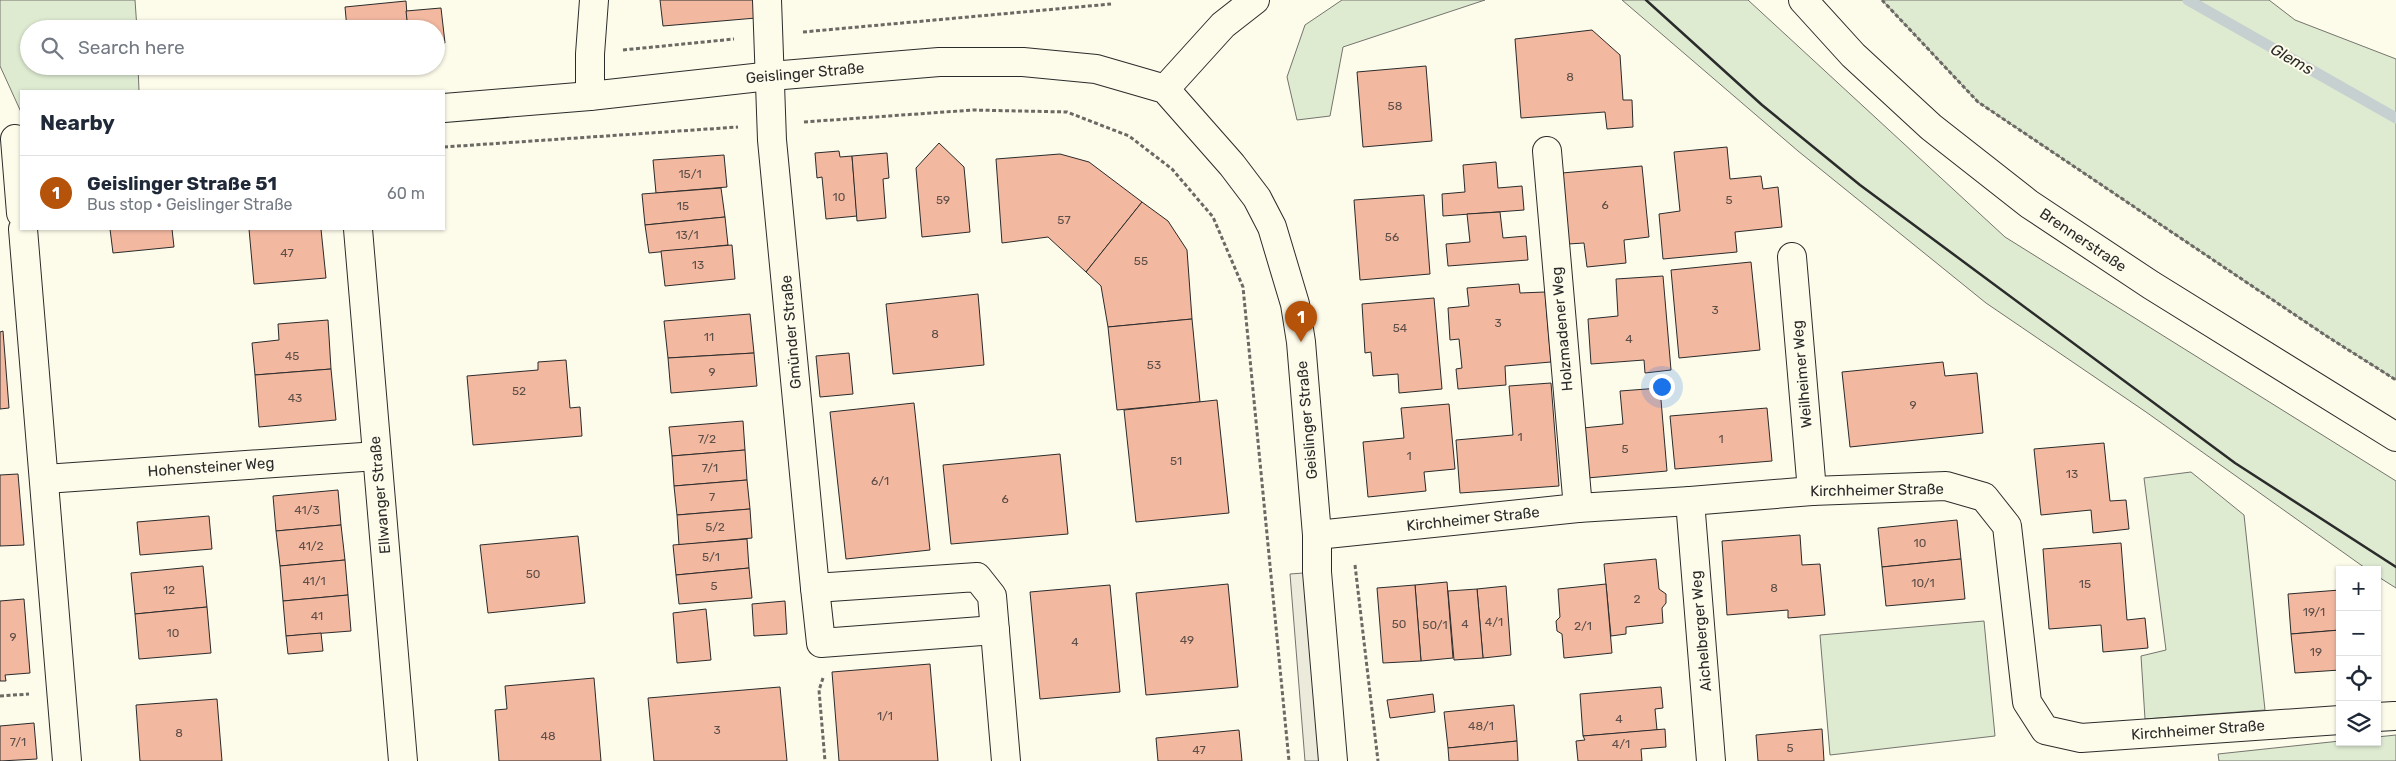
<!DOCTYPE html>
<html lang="en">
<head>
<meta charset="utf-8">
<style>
	body { margin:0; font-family:Rubik,sans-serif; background:#f2f2f3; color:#1f2937 }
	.controls { position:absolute; right:15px; bottom:15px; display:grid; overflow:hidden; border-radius:0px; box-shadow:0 1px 4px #0004 }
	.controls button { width:45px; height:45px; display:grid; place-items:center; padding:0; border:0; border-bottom:1px solid #e0e1e3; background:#fff; color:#1f2937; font:25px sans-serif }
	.you { position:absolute; left:1661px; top:386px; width:18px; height:18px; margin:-12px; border:4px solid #fff; border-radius:50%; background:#1a73e8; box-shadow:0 0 0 8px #1a73e833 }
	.badge { display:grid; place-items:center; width:32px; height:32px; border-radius:50%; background:#b45309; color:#fff; font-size:16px; font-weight:700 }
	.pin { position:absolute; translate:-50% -41px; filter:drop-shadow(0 1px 2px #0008) }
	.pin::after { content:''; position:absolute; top:26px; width:18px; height:15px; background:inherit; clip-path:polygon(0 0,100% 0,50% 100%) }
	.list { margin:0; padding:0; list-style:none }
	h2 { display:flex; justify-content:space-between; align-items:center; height:65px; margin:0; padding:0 20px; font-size:21px }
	h2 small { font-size:16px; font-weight:400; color:#747a83 }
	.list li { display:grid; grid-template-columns:32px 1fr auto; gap:15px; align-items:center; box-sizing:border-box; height:75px; padding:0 20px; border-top:1px solid #e0e1e3 }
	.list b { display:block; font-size:19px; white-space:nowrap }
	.list p { margin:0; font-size:16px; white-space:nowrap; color:#747a83 }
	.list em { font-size:16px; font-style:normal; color:#747a83 }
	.icon { flex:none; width:28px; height:28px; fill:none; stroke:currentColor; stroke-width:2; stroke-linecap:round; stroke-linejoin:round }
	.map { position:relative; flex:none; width:2396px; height:761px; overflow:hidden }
	.search { position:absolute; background:#fff; box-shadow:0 1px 4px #0004; left:20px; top:20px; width:425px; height:55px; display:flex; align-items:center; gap:12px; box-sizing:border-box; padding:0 18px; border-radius:28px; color:#747a83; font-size:19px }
	.panel { position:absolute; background:#fff; box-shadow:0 1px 4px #0004; left:20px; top:90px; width:425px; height:140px; border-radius:0px }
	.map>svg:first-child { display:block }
	.green { fill:#deebd1; stroke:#74746e }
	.parking { fill:#eceadb; stroke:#74746e }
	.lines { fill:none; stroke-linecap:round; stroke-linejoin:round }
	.stream { stroke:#c7d0d0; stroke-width:11 }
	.building { fill:#f2b8a0; stroke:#2b2b2b }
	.street-casing { stroke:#2b2b2b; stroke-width:30 }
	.secondary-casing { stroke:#2b2b2b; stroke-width:30 }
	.path { stroke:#6a6964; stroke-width:3; stroke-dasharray:4 2.5; stroke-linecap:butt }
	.street { stroke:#fdfbea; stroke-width:28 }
	.secondary { stroke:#fdfbea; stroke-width:28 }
	.wall { stroke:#2b2b2b; stroke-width:2.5 }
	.labels { text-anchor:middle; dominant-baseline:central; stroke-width:4; stroke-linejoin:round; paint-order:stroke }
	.number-label { font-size:12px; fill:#5d4e48 }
	.street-label { font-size:15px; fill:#2b2b2b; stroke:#fdfbea }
	.water-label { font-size:16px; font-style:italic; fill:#2b2b2b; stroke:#fdfbea }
</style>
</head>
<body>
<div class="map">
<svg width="2396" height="761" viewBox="0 0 2396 761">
	<rect width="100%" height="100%" fill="#fdfbea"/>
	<!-- green -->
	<g class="green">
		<polygon points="0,0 135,0 137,29 29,29 29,66 138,66 139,91 21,91 21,112 0,66"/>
		<polygon points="1342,0 1485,0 1343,47 1330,116 1297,120 1287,77 1305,25"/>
		<polygon points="1622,0 1748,0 2005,237 2396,481 2396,588 2377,576 2377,570 2368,570 2146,412 1986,303 1798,151"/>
		<polygon points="1882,0 2269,0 2295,20 2396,59 2396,380 2328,337 1978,102"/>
		<polygon points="2191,472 2244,515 2265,710 2145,719 2141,656 2166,650 2144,478"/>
		<polygon points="1984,621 1995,736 1830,755 1820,635"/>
		<polygon points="2396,735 2396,761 2219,761 2218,754 2340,741 2377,742 2377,737"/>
	</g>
	<!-- parking -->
	<polygon class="parking" points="1317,572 1333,761 1305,761 1290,574"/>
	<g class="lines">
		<!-- stream -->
		<polyline class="stream" points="2188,0 2396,118"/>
	</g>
	<!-- building -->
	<g class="building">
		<polygon points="660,0 755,0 756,18 663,26"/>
		<polygon points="406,1 408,29 347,29 345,7"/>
		<polygon points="441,8 445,43 436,44 436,29 408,29 406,11"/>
		<polygon points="1592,30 1620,55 1623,100 1632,100 1633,127 1607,129 1605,112 1521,118 1515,39"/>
		<polygon points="350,66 409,66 350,71"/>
		<polygon points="1426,66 1432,141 1363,147 1357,72"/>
		<polygon points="939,143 964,167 970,232 922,237 916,168"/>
		<polygon points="1727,147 1730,179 1761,176 1763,189 1778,187 1782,227 1735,232 1737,252 1663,259 1659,214 1680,211 1674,152"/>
		<polygon points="839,151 840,157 852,156 857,216 826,219 822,177 817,178 815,153"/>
		<polygon points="887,153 889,178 883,179 886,218 857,221 852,156"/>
		<polygon points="1060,154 1089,162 1142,202 1086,272 1048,237 1002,243 996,159"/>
		<polygon points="724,155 727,187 656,193 653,160"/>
		<polygon points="1496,162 1498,188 1522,186 1524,210 1443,216 1442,194 1465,192 1463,165"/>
		<polygon points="1642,166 1649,237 1624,240 1626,263 1587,267 1584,243 1568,244 1562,173"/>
		<polygon points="721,188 725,217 645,225 642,194"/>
		<polygon points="1424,195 1430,274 1360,280 1354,200"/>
		<polygon points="1142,202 1168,221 1187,250 1192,319 1108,327 1101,286 1086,272"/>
		<polygon points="1500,212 1503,238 1526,236 1528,260 1448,266 1446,244 1470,242 1467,214"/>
		<polygon points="725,217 728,245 649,253 645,225"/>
		<polygon points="110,229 172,229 174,247 113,253"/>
		<polygon points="249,229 321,229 326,278 254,284"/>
		<polygon points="732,245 735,279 665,286 661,251"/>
		<polygon points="1751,262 1760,350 1679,358 1671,270"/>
		<polygon points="1663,276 1671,370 1645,373 1644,360 1591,364 1588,319 1618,316 1616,279"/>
		<polygon points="1519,284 1520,293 1545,292 1551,362 1505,366 1506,385 1458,389 1456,369 1462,368 1459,339 1450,340 1448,308 1469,306 1467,288"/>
		<polygon points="978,294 984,365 893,374 886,304"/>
		<polygon points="1434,298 1442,389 1399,393 1398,374 1373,376 1371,352 1365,353 1362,304"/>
		<polygon points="750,314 754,353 668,358 664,321"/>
		<polygon points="1192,319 1200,402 1117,410 1108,327"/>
		<polygon points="328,320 331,369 255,375 252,343 279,340 278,324"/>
		<polygon points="3,331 9,408 0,409 0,332"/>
		<polygon points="754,353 757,386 671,393 668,358"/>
		<polygon points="849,353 853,394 820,397 816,356"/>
		<polygon points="566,360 570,408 580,407 582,436 473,445 467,376 538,370 538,362"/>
		<polygon points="1943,362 1945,376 1977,373 1983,433 1850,447 1842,372"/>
		<polygon points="331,369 336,420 259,427 255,375"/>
		<polygon points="1551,383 1559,486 1460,493 1456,440 1513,435 1509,386"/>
		<polygon points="1660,388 1667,471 1587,478 1583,428 1623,424 1620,391"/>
		<polygon points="1217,400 1229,513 1136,522 1124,410"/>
		<polygon points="914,403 930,550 846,559 830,412"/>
		<polygon points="1449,404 1455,469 1424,472 1426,491 1368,497 1363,442 1404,438 1401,408"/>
		<polygon points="1767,408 1772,461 1675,469 1670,416"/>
		<polygon points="743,421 745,450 672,456 669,427"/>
		<polygon points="2104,443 2110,501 2126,500 2129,529 2093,533 2091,510 2041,515 2034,449"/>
		<polygon points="745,450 747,480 674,486 672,456"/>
		<polygon points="1060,454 1068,534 951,544 943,465"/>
		<polygon points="18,474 24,545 0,546 0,475"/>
		<polygon points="747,480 750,509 677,515 674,486"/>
		<polygon points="338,490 341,525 276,531 273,496"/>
		<polygon points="750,509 752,538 679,545 677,515"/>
		<polygon points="209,516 212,549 140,555 137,522"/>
		<polygon points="1957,520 1961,559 1882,567 1878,528"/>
		<polygon points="341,525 345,560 280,566 276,531"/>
		<polygon points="1800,535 1802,565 1820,564 1825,615 1788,618 1788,610 1727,615 1722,541"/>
		<polygon points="578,536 585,603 488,613 480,545"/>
		<polygon points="747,539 749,568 676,575 673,545"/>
		<polygon points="2121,543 2127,620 2145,618 2148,648 2103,652 2101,625 2049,629 2043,549"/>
		<polygon points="1656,559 1659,589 1666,594 1666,603 1662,608 1663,623 1626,627 1626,634 1611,636 1604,564"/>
		<polygon points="1961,559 1965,599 1886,606 1882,567"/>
		<polygon points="345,560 348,595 283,601 280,566"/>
		<polygon points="203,566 207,607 135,614 131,573"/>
		<polygon points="749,568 752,598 679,604 676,575"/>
		<polygon points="1447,582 1453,658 1421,661 1415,585"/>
		<polygon points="1228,584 1238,687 1146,695 1136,593"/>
		<polygon points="1606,584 1612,653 1564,658 1562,634 1557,631 1556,621 1560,617 1558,589"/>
		<polygon points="1110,585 1120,692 1040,699 1030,592"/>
		<polygon points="1415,585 1421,661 1383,663 1377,588"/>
		<polygon points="1506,586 1511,655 1483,658 1477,589"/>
		<polygon points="1477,589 1483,658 1454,660 1448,591"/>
		<polygon points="2340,590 2340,630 2291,634 2288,594"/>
		<polygon points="348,595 351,631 286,636 283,601"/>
		<polygon points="24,599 30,673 5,675 6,681 0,681 0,601"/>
		<polygon points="785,601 787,634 754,636 752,604"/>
		<polygon points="207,607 211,653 139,659 135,614"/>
		<polygon points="706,609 711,660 677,663 673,613"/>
		<polygon points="2340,630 2340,670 2295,673 2291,634"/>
		<polygon points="321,633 323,651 288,654 286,636"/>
		<polygon points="930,664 938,761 839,761 832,672"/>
		<polygon points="594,678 601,761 499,761 495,710 507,709 505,686"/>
		<polygon points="780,687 787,761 654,761 648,698"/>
		<polygon points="1661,687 1663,708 1655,709 1657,730 1583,736 1580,694"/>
		<polygon points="1433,694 1435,712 1390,718 1387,700"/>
		<polygon points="217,699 222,761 140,761 136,705"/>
		<polygon points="1514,705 1517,741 1448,748 1444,712"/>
		<polygon points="34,723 37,759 0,761 0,726"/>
		<polygon points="1665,729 1666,747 1641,749 1642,761 1578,761 1576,741 1585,740 1583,736"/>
		<polygon points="1822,729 1824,761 1758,761 1756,735"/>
		<polygon points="1239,730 1242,761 1158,761 1156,738"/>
		<polygon points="1517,741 1518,761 1449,761 1448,748"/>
	</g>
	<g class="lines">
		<!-- street casing -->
		<g class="street-casing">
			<g id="street">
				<polyline points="767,0 772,140 815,588 977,577 992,596 1006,761"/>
				<polyline points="1165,89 1223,25 1255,0"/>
				<polyline points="590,96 590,54 594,0"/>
				<polyline points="444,108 590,96 771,76 939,62 1023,62 1096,69 1165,89 1232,165 1257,198 1272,227 1295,304 1301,342 1317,535 1317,572 1333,761"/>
				<polyline points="15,139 21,213"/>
				<polyline points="1547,151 1578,508"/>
				<polyline points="23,229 67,761"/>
				<polyline points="358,229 403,761"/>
				<polyline points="1792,257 1812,491"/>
				<polyline points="45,479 377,456"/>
				<polyline points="1690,501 1711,761"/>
				<polyline points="1317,535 1578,508 1690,501 1812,491 1946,486 1984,497 2007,526 2027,702 2045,730 2081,738 2340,720"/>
				<polyline points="815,588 821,643 995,630"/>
				<polyline points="2377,717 2394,716"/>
			</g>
		</g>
		<!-- secondary casing -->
		<g class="secondary-casing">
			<polyline id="secondary" points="1803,0 1853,55 1931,127 2029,204 2151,285 2396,437"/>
		</g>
		<!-- path -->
		<g class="path">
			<polyline points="1882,0 1978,102 2328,337 2396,380"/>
			<polyline points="803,32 1111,4"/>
			<polyline points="623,50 734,39"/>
			<polyline points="804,122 973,110 1067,112 1129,136 1172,169 1213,217 1243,287 1289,761"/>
			<polyline points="444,147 738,127"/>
			<polyline points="1355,565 1378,761"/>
			<polyline points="823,678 819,690 825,761"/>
			<polyline points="0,696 29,694"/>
		</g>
		<!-- street -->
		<use href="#street" class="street"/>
		<!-- secondary -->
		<use href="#secondary" class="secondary"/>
		<!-- wall -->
		<polyline class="wall" points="1646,0 1762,105 1860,185 2235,463 2396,567"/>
	</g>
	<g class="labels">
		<!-- number labels -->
		<g class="number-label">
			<text x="1570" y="77">8</text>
			<text x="1395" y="106">58</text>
			<text x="690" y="174">15/1</text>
			<text x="839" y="197">10</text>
			<text x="943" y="200">59</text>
			<text x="1729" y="200">5</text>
			<text x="1605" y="205">6</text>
			<text x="683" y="206">15</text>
			<text x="1064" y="220">57</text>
			<text x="687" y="235">13/1</text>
			<text x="1392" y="237">56</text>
			<text x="287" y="253">47</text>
			<text x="1141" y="261">55</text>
			<text x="698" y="265">13</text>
			<text x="1715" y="310">3</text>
			<text x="1498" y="323">3</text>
			<text x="1400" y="328">54</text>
			<text x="935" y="334">8</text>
			<text x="709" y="337">11</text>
			<text x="1629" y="339">4</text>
			<text x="292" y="356">45</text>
			<text x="1154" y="365">53</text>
			<text x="712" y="372">9</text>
			<text x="519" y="391">52</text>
			<text x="295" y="398">43</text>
			<text x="1913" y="405">9</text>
			<text x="1520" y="437">1</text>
			<text x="707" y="439">7/2</text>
			<text x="1721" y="439">1</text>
			<text x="1625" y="449">5</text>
			<text x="1409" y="456">1</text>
			<text x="1176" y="461">51</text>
			<text x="710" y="468">7/1</text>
			<text x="2072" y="474">13</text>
			<text x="880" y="481">6/1</text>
			<text x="712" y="497">7</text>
			<text x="1005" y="499">6</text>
			<text x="307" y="510">41/3</text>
			<text x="715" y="527">5/2</text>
			<text x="1920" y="543">10</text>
			<text x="311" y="546">41/2</text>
			<text x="711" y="557">5/1</text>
			<text x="533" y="574">50</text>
			<text x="314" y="581">41/1</text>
			<text x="1923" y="583">10/1</text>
			<text x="2085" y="584">15</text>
			<text x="714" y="586">5</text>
			<text x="1774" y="588">8</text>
			<text x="169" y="590">12</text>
			<text x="1637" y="599">2</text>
			<text x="2314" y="612">19/1</text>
			<text x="317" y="616">41</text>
			<text x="1494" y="622">4/1</text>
			<text x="1399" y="624">50</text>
			<text x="1465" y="624">4</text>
			<text x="1435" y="625">50/1</text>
			<text x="1583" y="626">2/1</text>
			<text x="173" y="633">10</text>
			<text x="13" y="637">9</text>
			<text x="1187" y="640">49</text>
			<text x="1075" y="642">4</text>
			<text x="2316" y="652">19</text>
			<text x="885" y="716">1/1</text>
			<text x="1619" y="719">4</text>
			<text x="1481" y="726">48/1</text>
			<text x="717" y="730">3</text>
			<text x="179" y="733">8</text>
			<text x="548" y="736">48</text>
			<text x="18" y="742">7/1</text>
			<text x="1621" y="744">4/1</text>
			<text x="1790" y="748">5</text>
			<text x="1199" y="750">47</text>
		</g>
		<!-- street labels -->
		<g class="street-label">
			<text transform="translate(805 73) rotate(-5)">Geislinger Straße</text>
			<text transform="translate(2083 240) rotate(34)">Brennerstraße</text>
			<text transform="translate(1562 329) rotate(-95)">Holzmadener Weg</text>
			<text transform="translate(791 332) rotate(-95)">Gmünder Straße</text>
			<text transform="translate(1802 374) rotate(-95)">Weilheimer Weg</text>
			<text transform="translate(1307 420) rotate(-95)">Geislinger Straße</text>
			<text transform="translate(211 467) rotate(-4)">Hohensteiner Weg</text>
			<text transform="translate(1877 490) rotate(-1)">Kirchheimer Straße</text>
			<text transform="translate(380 495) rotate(-95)">Ellwanger Straße</text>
			<text transform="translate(1473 519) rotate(-6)">Kirchheimer Straße</text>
			<text transform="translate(1701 631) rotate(-95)">Aichelberger Weg</text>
			<text transform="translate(2198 730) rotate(-4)">Kirchheimer Straße</text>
		</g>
		<!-- water labels -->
		<g class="water-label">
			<text transform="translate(2292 59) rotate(30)">Glems</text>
		</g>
	</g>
</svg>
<div class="controls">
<button>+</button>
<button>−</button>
<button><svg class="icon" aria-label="locate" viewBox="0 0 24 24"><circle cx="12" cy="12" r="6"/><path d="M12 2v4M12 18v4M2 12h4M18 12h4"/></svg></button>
<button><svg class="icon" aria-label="layers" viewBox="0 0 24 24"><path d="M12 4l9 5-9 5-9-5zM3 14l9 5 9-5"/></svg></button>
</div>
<div class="you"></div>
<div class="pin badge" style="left:1301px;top:342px">1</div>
<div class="search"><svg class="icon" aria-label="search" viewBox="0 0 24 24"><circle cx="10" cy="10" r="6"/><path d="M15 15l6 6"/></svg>Search here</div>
<section class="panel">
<h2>Nearby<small></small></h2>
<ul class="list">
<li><span class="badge">1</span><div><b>Geislinger Straße 51</b><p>Bus stop · Geislinger Straße</p></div><em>60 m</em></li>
</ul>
</section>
</div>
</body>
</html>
